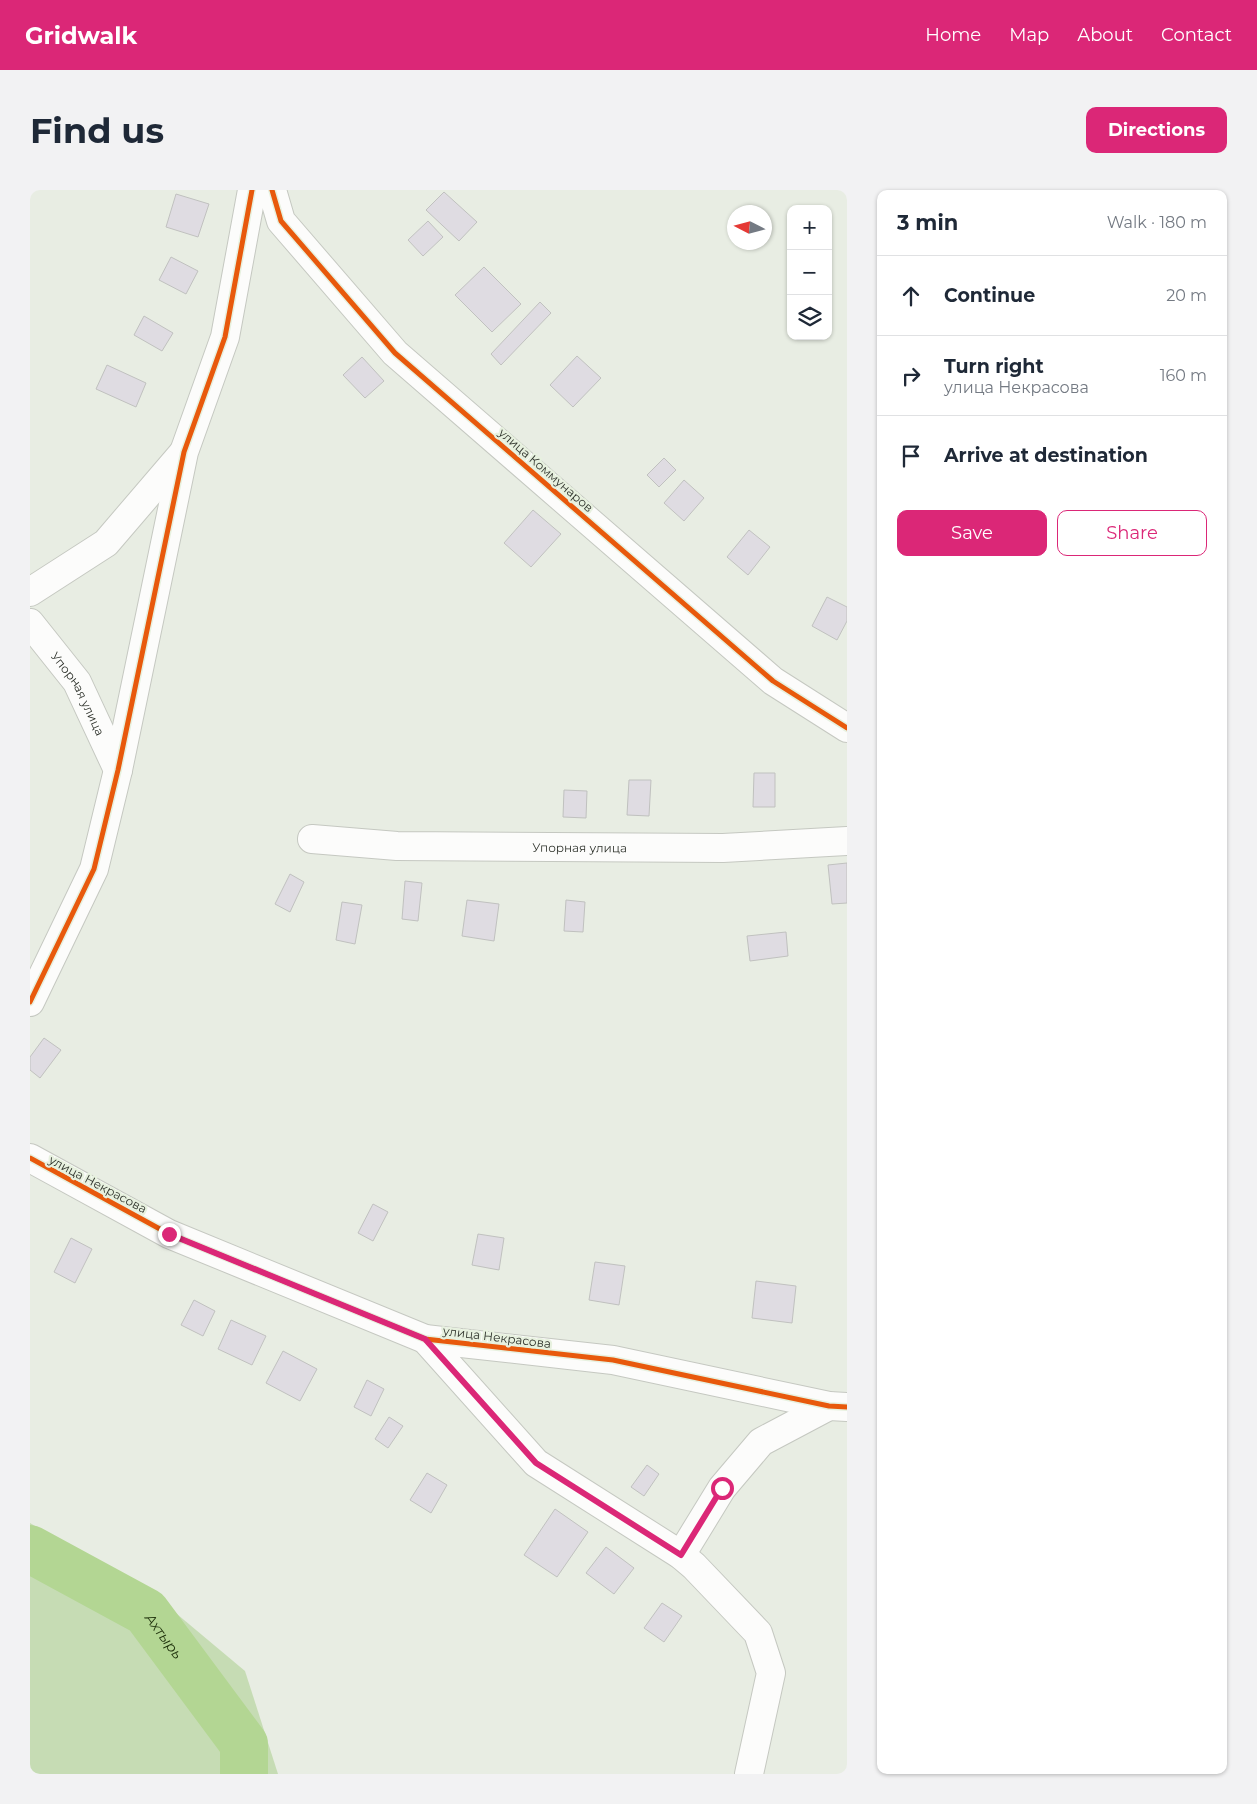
<!DOCTYPE html>
<html lang="en">
<head>
<meta charset="utf-8">
<style>
	body { margin:0; font-family:Montserrat,sans-serif; background:#f2f2f3; color:#1f2937 }
	.controls { position:absolute; right:15px; top:15px; display:grid; overflow:hidden; border-radius:10px; box-shadow:0 1px 4px #0004 }
	.controls button { width:45px; height:45px; display:grid; place-items:center; padding:0; border:0; border-bottom:1px solid #e0e1e3; background:#fff; color:#1f2937; font:25px sans-serif }
	.compass { position:absolute; left:697px; top:15px; width:45px; height:45px; border-radius:50%; background:#fff; box-shadow:0 1px 4px #0004; rotate:276deg }
	.stop { position:absolute; width:15px; height:15px; margin:-11px; border:4px solid #db2777; border-radius:50%; background:#fff }
	.stop.end { background:#db2777; border-color:#fff; box-shadow:0 1px 5px #0008 }
	.list { margin:0; padding:0; list-style:none }
	h2 { display:flex; justify-content:space-between; align-items:center; height:65px; margin:0; padding:0 20px; font-size:21px }
	h2 small { font-size:16px; font-weight:400; color:#747a83 }
	.list li { display:grid; grid-template-columns:32px 1fr auto; gap:15px; align-items:center; box-sizing:border-box; height:80px; padding:0 20px; border-top:1px solid #e0e1e3 }
	.list b { display:block; font-size:19px; white-space:nowrap }
	.list p { margin:0; font-size:16px; white-space:nowrap; color:#747a83 }
	.list em { font-size:16px; font-style:normal; color:#747a83 }
	.actions { display:flex; gap:10px; padding:15px 20px }
	.actions a { flex:1; padding:11px 0; border:1px solid #db2777; border-radius:10px; text-align:center; font-size:18px; color:#db2777 }
	.actions .main { background:#db2777; color:#fff }
	.icon { flex:none; width:28px; height:28px; fill:none; stroke:currentColor; stroke-width:2; stroke-linecap:round; stroke-linejoin:round }
	.map { position:relative; flex:none; width:817px; height:1584px; overflow:hidden; border-radius:10px }
	header { display:flex; align-items:center; gap:30px; box-sizing:border-box; height:70px; padding:0 25px; background:#db2777; color:#fff }
	header strong { font-size:24px }
	nav { display:flex; gap:28px; margin-inline-start:auto; font-size:18px }
	.intro { display:flex; align-items:center; justify-content:space-between; box-sizing:border-box; height:120px; padding:0 30px }
	h1 { margin:0; font-size:35px }
	.button { padding:12px 22px; border-radius:10px; background:#db2777; color:#fff; font-size:18px; font-weight:700 }
	main { display:flex; gap:30px; padding:0 30px }
	aside { flex:1; background:#fff; border-radius:10px; box-shadow:0 1px 4px #0004 }
	.map>svg:first-child { display:block }
	.green { fill:#c6dcb4 }
	.lines { fill:none; stroke-linecap:round; stroke-linejoin:round }
	.river { stroke:#b3d693; stroke-width:48 }
	.building { fill:#dfdce2; stroke:#c0c1bf }
	.minor-casing { stroke:#c5c8c1; stroke-width:30 }
	.minor { stroke:#fcfcfb; stroke-width:28 }
	.cycleway-casing { stroke:#e7f1df; stroke-width:8 }
	.cycleway { stroke:#e8590c; stroke-width:5 }
	.route { stroke:#db2777; stroke-width:6 }
	.labels { text-anchor:middle; dominant-baseline:central; stroke-width:4.5; stroke-linejoin:round; paint-order:stroke }
	.street-label { font-size:12px; fill:#2f332c; stroke:#e7f1df }
	.water-label { font-size:14px; font-style:italic; fill:#1d300a; stroke:#e7f1df }
</style>
</head>
<body>
<header>
<strong>Gridwalk</strong>
<nav><a>Home</a><a>Map</a><a>About</a><a>Contact</a></nav>
</header>
<div class="intro"><h1>Find us</h1><a class="button">Directions</a></div>
<main>
<div class="map">
<svg width="817" height="1584" viewBox="0 0 817 1584">
	<rect width="100%" height="100%" fill="#e8ede3"/>
	<!-- green -->
	<polygon class="green" points="0,1333 129,1409 215,1481 248,1584 0,1584"/>
	<g class="lines">
		<!-- river -->
		<path class="river" id="s1" d="M0,1359L116,1422L214,1554V1584"/>
	</g>
	<!-- building -->
	<g class="building">
		<polygon points="414,2 447,32 429,51 396,20"/>
		<polygon points="146,4 179,14 168,47 136,37"/>
		<polygon points="398,31 413,47 393,66 378,50"/>
		<polygon points="141,67 168,81 156,104 129,90"/>
		<polygon points="454,77 491,114 462,142 425,105"/>
		<polygon points="510,112 521,123 471,175 461,164"/>
		<polygon points="114,126 143,143 132,161 104,145"/>
		<polygon points="547,166 571,188 543,217 520,195"/>
		<polygon points="332,167 354,191 335,208 313,185"/>
		<polygon points="77,175 116,193 106,217 66,199"/>
		<polygon points="634,268 646,280 629,297 617,285"/>
		<polygon points="654,290 674,308 654,331 634,313"/>
		<polygon points="503,320 531,344 501,377 474,353"/>
		<polygon points="719,340 740,357 718,385 697,367"/>
		<polygon points="797,407 817,417 817,431 807,450 782,436"/>
		<polygon points="724,583 745,583 745,617 723,617"/>
		<polygon points="599,590 621,590 619,626 597,625"/>
		<polygon points="534,600 557,601 556,628 533,627"/>
		<polygon points="817,673 817,713 802,714 798,675"/>
		<polygon points="260,684 274,692 260,722 245,714"/>
		<polygon points="375,691 392,693 388,731 372,729"/>
		<polygon points="437,710 469,714 464,751 432,746"/>
		<polygon points="536,710 555,712 553,742 534,741"/>
		<polygon points="312,712 332,715 325,754 306,750"/>
		<polygon points="756,742 758,766 720,771 717,746"/>
		<polygon points="14,848 31,860 10,888 0,880 0,867"/>
		<polygon points="343,1014 358,1022 343,1051 328,1043"/>
		<polygon points="448,1044 474,1048 469,1080 442,1075"/>
		<polygon points="41,1048 62,1059 45,1093 24,1082"/>
		<polygon points="565,1072 595,1076 589,1115 559,1110"/>
		<polygon points="726,1091 766,1096 762,1133 722,1128"/>
		<polygon points="164,1110 185,1121 173,1146 151,1135"/>
		<polygon points="201,1130 236,1146 222,1175 188,1159"/>
		<polygon points="253,1161 287,1179 270,1211 236,1193"/>
		<polygon points="337,1190 354,1199 341,1226 324,1217"/>
		<polygon points="359,1227 373,1236 358,1258 345,1249"/>
		<polygon points="617,1275 629,1284 614,1306 601,1297"/>
		<polygon points="397,1283 417,1295 401,1323 380,1310"/>
		<polygon points="525,1319 558,1342 527,1387 494,1365"/>
		<polygon points="576,1357 604,1378 584,1404 556,1383"/>
		<polygon points="632,1413 652,1426 634,1452 614,1438"/>
	</g>
	<g class="lines">
		<!-- minor casing -->
		<g class="minor-casing">
			<g id="minor">
				<polyline points="242,0 251,31 365,163 743,491 817,538"/>
				<polyline points="0,402 76,353 153,263"/>
				<path id="s2" d="M0,433L47,492L88,580"/>
				<path id="s3" d="M282,649L367,656L693,658L817,651"/>
				<polyline points="0,812 64,679 88,580 154,262 195,147 222,0"/>
				<polyline points="0,968 139,1044 395,1149 583,1170 799,1216 817,1217"/>
				<polyline points="395,1149 506,1273 651,1365 664,1376 728,1443 741,1483 719,1584"/>
				<polyline points="651,1365 692,1298 731,1252 799,1216"/>
			</g>
		</g>
		<!-- minor -->
		<use href="#minor" class="minor"/>
		<!-- cycleway casing -->
		<g class="cycleway-casing">
			<g id="cycleway">
				<polyline points="242,0 251,31 365,163 743,491 817,538"/>
				<polyline points="0,812 64,679 88,580 154,262 195,147 222,0"/>
				<polyline points="0,968 139,1044 395,1149 583,1170 799,1216 817,1217"/>
			</g>
		</g>
		<!-- cycleway -->
		<use href="#cycleway" class="cycleway"/>
	</g>
	<g class="lines">
		<!-- route -->
		<polyline class="route" points="139,1044 395,1149 506,1273 651,1365 692,1298"/>
	</g>
	<g class="labels">
		<!-- street labels -->
		<g class="street-label">
			<text transform="translate(516 280) rotate(41)">улица Коммунаров</text>
			<text stroke="none"><textPath href="#s2" startOffset="86">Упорная улица</textPath></text>
			<text stroke="none"><textPath href="#s3" startOffset="268">Упорная улица</textPath></text>
			<text transform="translate(68 994) rotate(28)">улица Некрасова</text>
			<text transform="translate(467 1147) rotate(7)">улица Некрасова</text>
		</g>
		<!-- water labels -->
		<g class="water-label">
			<text stroke="none"><textPath href="#s1" startOffset="162">Ахтырь</textPath></text>
		</g>
	</g>
</svg>
<div class="controls">
<button>+</button>
<button>−</button>
<button><svg class="icon" aria-label="layers" viewBox="0 0 24 24"><path d="M12 4l9 5-9 5-9-5zM3 14l9 5 9-5"/></svg></button>
</div>
<svg class="compass" viewBox="-18 -18 36 36"><path d="M0-13l5 13h-10z" fill="#e53935"/><path d="M0 13l5-13h-10z" fill="#747a83"/></svg>
<div class="stop" style="left:692px;top:1298px"></div>
<div class="stop end" style="left:139px;top:1044px"></div>
</div>
<aside>
<h2>3 min<small>Walk · 180 m</small></h2>
<ul class="list">
<li><svg class="icon" aria-label="ahead" viewBox="0 0 24 24"><path d="M12 20V5M6 11l6-6 6 6"/></svg><div><b>Continue</b></div><em>20 m</em></li>
<li><svg class="icon" aria-label="right" viewBox="0 0 24 24"><path d="M7 20v-9h11M14 6l5 5-5 5"/></svg><div><b>Turn right</b><p>улица Некрасова</p></div><em>160 m</em></li>
<li><svg class="icon" aria-label="arrive" viewBox="0 0 24 24"><path d="M6 21V4h12l-3 4 3 4H6"/></svg><div><b>Arrive at destination</b></div></li>
</ul>
<div class="actions"><a class="main">Save</a><a>Share</a></div>
</aside>
</main>
</body>
</html>
